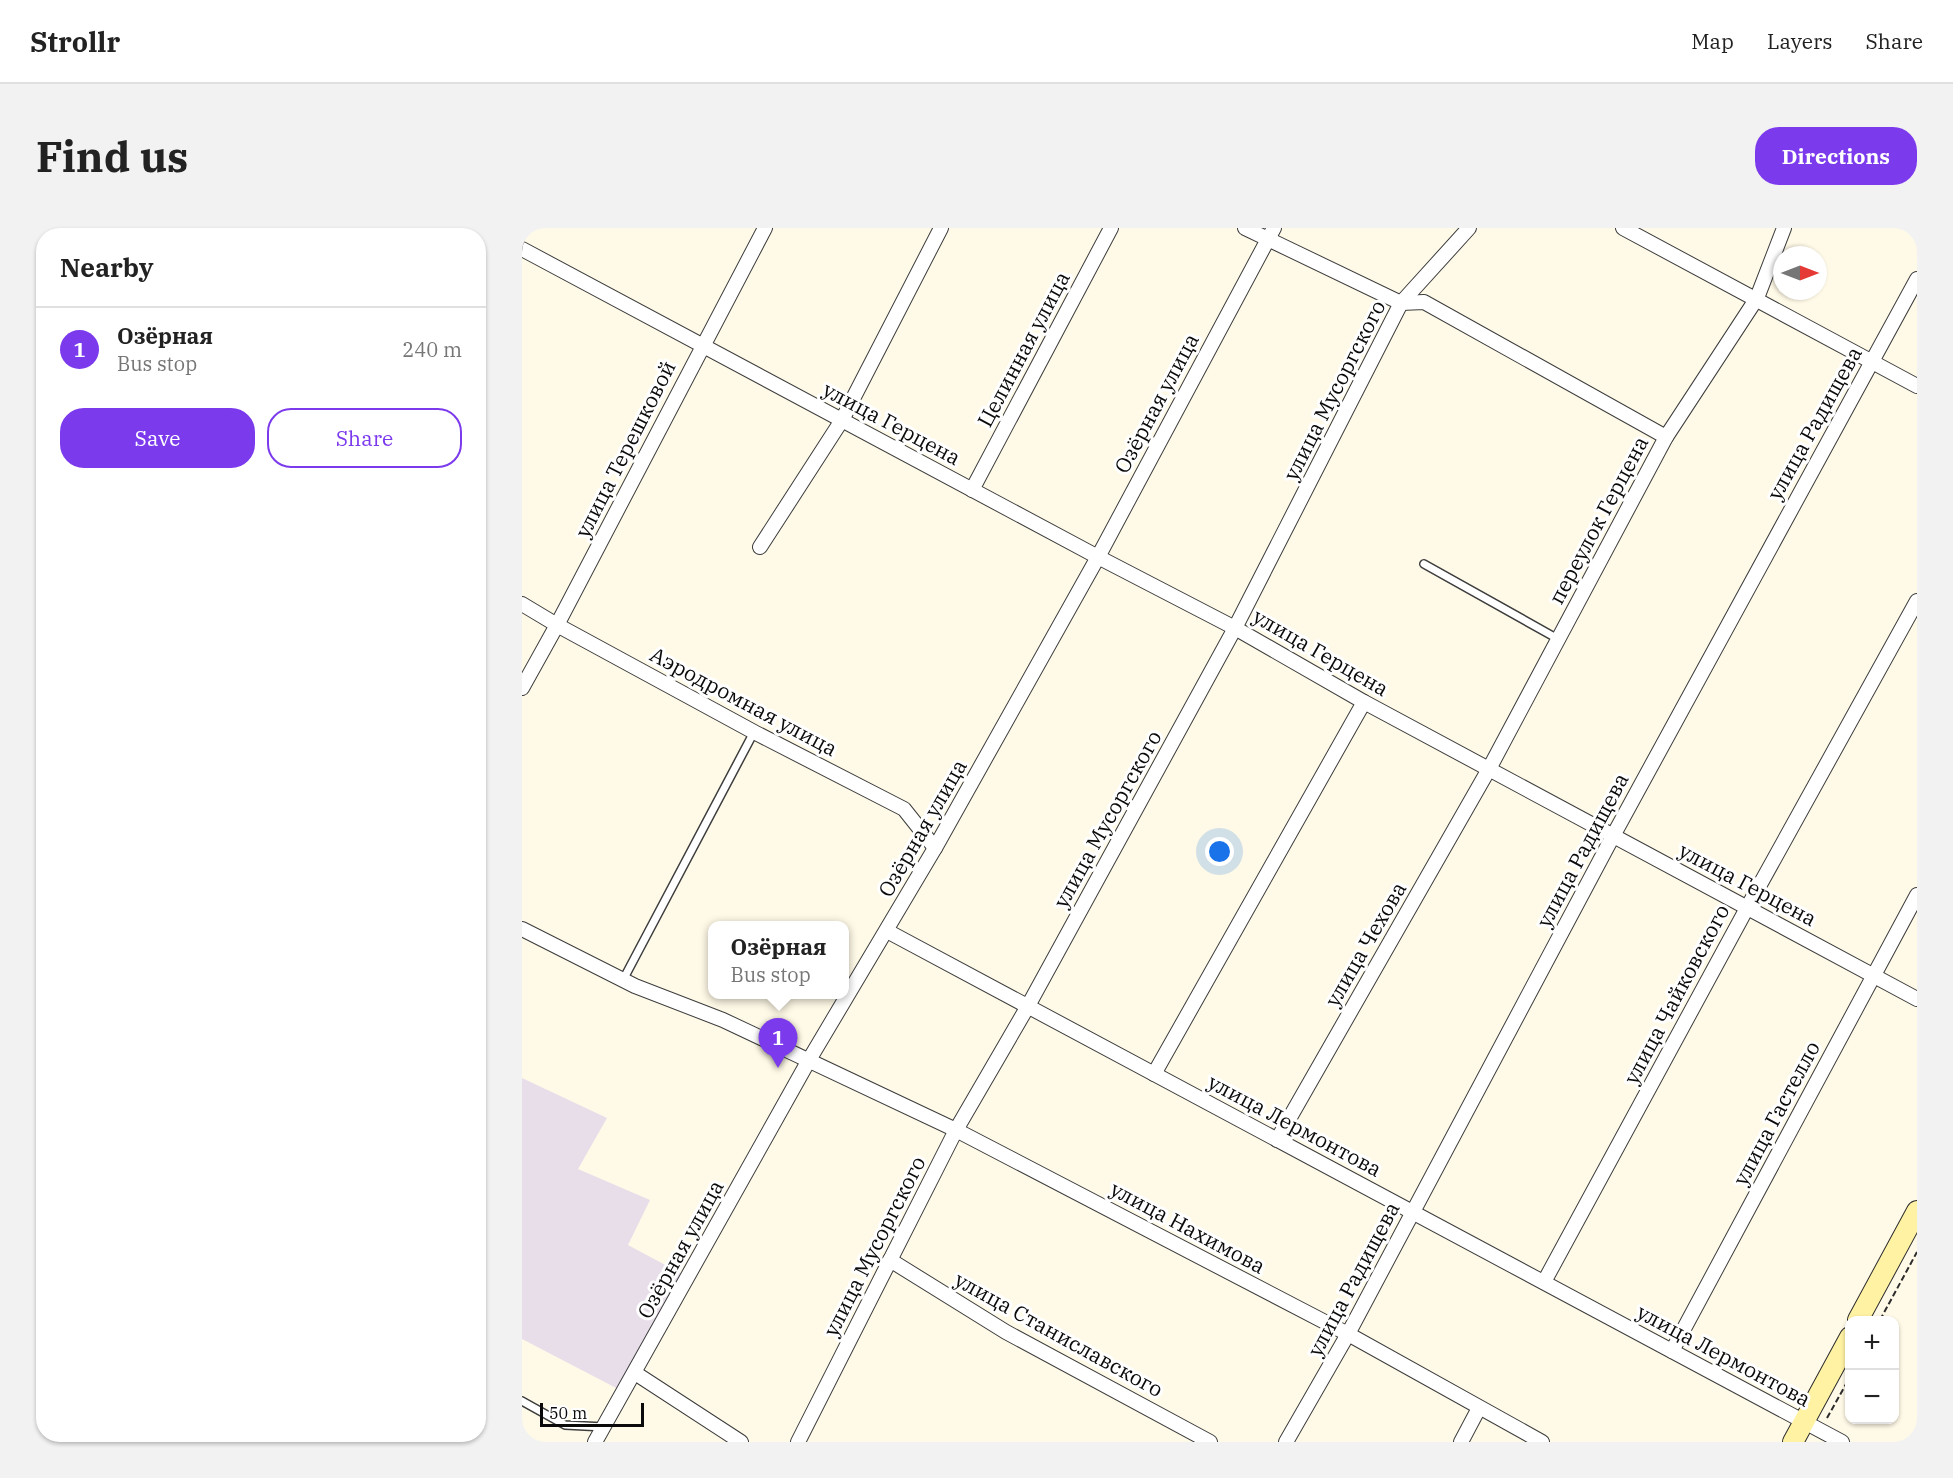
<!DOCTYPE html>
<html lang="en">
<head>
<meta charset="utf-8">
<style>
	body { margin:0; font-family:"IBM Plex Serif",serif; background:#f2f2f2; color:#222 }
	.controls { position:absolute; right:18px; bottom:18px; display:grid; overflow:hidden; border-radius:12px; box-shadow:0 2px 4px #0004 }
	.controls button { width:54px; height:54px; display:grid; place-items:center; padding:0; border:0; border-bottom:2px solid #e0e0e0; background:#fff; color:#222; font:30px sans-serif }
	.compass { position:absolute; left:1251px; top:18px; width:54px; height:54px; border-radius:50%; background:#fff; box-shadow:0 2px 4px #0004; rotate:90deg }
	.scale { position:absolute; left:18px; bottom:15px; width:104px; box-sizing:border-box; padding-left:6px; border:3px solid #0a0a0a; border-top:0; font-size:16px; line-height:21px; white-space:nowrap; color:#0a0a0a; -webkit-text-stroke:4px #fff; paint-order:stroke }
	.you { position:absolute; left:698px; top:624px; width:21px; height:21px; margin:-15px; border:4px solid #fff; border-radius:50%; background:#1a73e8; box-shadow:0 0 0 9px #1a73e833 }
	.badge { display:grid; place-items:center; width:39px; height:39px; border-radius:50%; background:#7c3aed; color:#fff; font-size:20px; font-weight:700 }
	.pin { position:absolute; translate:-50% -50px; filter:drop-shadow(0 2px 3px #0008) }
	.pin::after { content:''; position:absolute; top:32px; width:21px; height:18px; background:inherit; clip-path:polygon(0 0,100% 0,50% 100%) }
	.popup { position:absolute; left:186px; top:693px; width:141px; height:78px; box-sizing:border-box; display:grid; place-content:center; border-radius:12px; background:#fff; filter:drop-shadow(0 2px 4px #0005); font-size:20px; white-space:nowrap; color:#767676 }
	.popup b { font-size:22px; color:#222 }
	.popup::after { content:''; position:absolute; left:50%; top:100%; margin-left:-12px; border:12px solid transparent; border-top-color:#fff }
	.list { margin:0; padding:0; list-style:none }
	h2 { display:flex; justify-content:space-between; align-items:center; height:78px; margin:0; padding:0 24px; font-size:26px }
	h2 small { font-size:20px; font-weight:400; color:#767676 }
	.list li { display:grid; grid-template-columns:39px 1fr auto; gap:18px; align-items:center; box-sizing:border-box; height:84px; padding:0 24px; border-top:2px solid #e0e0e0 }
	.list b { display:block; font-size:22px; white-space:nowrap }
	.list p { margin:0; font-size:20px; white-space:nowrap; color:#767676 }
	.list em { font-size:20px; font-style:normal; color:#767676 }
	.actions { display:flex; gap:12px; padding:18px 24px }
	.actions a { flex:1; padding:14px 0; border:2px solid #7c3aed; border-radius:24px; text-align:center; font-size:21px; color:#7c3aed }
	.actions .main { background:#7c3aed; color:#fff }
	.map { position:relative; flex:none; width:1395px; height:1214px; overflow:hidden; border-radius:24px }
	header { display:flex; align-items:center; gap:36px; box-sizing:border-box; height:84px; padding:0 30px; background:#fff; border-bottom:2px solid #e0e0e0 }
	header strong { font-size:28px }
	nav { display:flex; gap:33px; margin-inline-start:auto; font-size:21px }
	.intro { display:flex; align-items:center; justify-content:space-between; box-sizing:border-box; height:144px; padding:0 36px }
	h1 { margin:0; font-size:42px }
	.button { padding:15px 27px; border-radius:24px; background:#7c3aed; color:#fff; font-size:21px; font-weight:700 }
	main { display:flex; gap:36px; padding:0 36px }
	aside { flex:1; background:#fff; border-radius:24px; box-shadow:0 2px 4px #0004 }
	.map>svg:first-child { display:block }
	.industrial { fill:#e8deea }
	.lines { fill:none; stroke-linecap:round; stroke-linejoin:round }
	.lane-casing { stroke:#3d3d3d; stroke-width:10 }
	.street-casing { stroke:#3d3d3d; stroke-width:16 }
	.secondary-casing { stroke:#2c2c2c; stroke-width:22 }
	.path { stroke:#2c2c2c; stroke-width:2; stroke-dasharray:6 3; stroke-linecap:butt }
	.lane { stroke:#fff; stroke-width:7 }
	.street { stroke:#fff; stroke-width:14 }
	.secondary { stroke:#fff2a3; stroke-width:20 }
	.labels { text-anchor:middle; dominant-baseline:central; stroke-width:6; stroke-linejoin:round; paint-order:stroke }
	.street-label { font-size:21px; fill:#0a0a0a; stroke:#fff }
</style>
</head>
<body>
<header>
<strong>Strollr</strong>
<nav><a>Map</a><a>Layers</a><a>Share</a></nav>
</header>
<div class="intro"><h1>Find us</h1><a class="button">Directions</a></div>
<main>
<aside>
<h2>Nearby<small></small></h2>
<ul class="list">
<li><span class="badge">1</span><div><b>Озёрная</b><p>Bus stop</p></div><em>240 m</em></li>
</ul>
<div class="actions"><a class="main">Save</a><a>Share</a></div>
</aside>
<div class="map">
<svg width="1395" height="1214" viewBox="0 0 1395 1214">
	<rect width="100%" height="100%" fill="#fffae7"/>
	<!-- industrial -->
	<polygon class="industrial" points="0,850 85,890 56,941 128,972 106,1017 162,1047 98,1162 0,1111"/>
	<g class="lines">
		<!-- lane casing -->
		<g class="lane-casing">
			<g id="lane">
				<polyline points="902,336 1036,411"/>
				<polyline points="101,752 232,504"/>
				<polyline points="0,1173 43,1197 82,1199"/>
			</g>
		</g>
		<!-- street casing -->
		<g class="street-casing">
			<g id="street">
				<polyline points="723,0 879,75 902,74 1144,209"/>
				<polyline points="1101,0 1395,158"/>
				<polyline points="0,21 576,329 713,400 842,474 1395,771"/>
				<polyline points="450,262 589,0"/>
				<polyline points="238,319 320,192 419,0"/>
				<polyline points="0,376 35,397 232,504 382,581 413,620"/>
				<polyline points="0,460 35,397 243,0"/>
				<polyline points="0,701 113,758 201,792 434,902 826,1106 1020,1214"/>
				<polyline points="365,703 1320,1214"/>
				<polyline points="632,846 842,474"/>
				<polyline points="755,912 967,541 1144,209 1235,70 1262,0"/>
				<polyline points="368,1032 484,1104 688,1214"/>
				<polyline points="1022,1054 1225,680 1395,373"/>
				<polyline points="1150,1123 1395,667"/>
				<polyline points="113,1145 219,1214"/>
				<polyline points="73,1214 287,832 413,620 576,329 752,0"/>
				<polyline points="276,1214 434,902 506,778 713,400 879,75 947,0"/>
				<polyline points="764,1214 826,1106 1091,608 1395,51"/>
				<polyline points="939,1214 957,1180"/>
			</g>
		</g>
		<!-- secondary casing -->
		<g class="secondary-casing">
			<g id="secondary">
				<polyline points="1336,1092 1395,983"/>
				<polyline points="1271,1214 1328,1109"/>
			</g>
		</g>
		<!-- path -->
		<g class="path">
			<polyline points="1358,1092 1395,1024"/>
			<polyline points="1305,1190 1328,1149"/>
		</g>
		<!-- lane -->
		<use href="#lane" class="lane"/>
		<!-- street -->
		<use href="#street" class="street"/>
		<!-- secondary -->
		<use href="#secondary" class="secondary"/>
	</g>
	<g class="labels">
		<!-- street labels -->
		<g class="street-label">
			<text transform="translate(501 121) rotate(-62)">Целинная улица</text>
			<text transform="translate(812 162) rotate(-63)">улица Мусоргского</text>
			<text transform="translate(634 175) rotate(-62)">Озёрная улица</text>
			<text transform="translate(370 195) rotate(28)">улица Герцена</text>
			<text transform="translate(1292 195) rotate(-61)">улица Радищева</text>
			<text transform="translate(103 221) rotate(-63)">улица Терешковой</text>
			<text transform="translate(1076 292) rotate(-62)">переулок Герцена</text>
			<text transform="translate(799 424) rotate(30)">улица Герцена</text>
			<text transform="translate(222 473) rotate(28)">Аэродромная улица</text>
			<text transform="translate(585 591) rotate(-61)">улица Мусоргского</text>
			<text transform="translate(400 600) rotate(-60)">Озёрная улица</text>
			<text transform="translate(1060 622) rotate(-62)">улица Радищева</text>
			<text transform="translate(1226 656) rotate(28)">улица Герцена</text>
			<text transform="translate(843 716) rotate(-60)">улица Чехова</text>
			<text transform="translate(1154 766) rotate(-62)">улица Чайковского</text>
			<text transform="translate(1254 885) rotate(-62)">улица Гастелло</text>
			<text transform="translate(773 897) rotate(28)">улица Лермонтова</text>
			<text transform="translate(666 999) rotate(28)">улица Нахимова</text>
			<text transform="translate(352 1018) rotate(-63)">улица Мусоргского</text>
			<text transform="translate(158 1021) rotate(-61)">Озёрная улица</text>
			<text transform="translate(831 1051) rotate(-62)">улица Радищева</text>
			<text transform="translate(537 1106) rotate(29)">улица Станиславского</text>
			<text transform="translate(1202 1127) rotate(28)">улица Лермонтова</text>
		</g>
	</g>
</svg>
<div class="controls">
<button>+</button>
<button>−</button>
</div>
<svg class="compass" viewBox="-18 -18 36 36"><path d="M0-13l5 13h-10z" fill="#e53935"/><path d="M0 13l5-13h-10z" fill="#767676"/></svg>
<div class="scale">50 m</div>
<div class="you"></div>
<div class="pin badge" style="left:256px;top:840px">1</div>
<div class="popup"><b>Озёрная</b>Bus stop</div>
</div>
</main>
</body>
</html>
